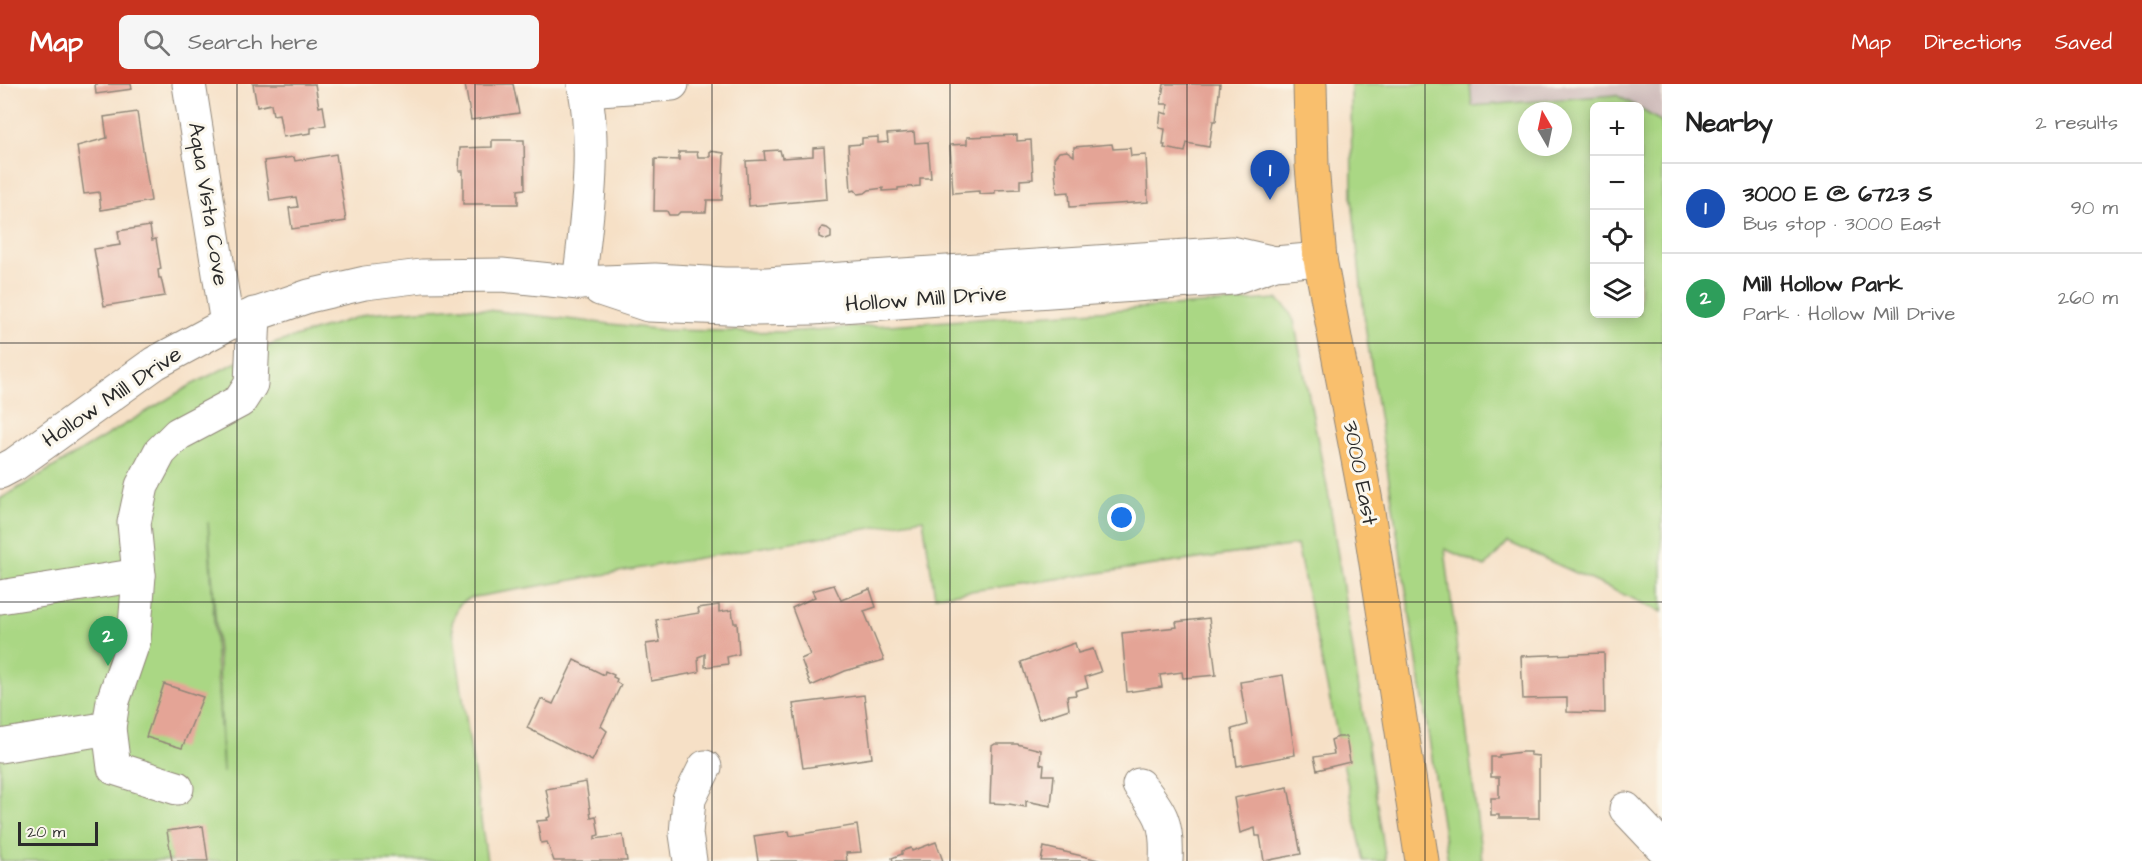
<!DOCTYPE html>
<html lang="en">
<head>
<meta charset="utf-8">
<style>
	body { margin:0; font-family:"Architects Daughter",sans-serif; background:#f6f6f6; color:#222 }
	.controls { position:absolute; right:18px; top:18px; display:grid; overflow:hidden; border-radius:9px; box-shadow:0 3px 15px #0003 }
	.controls button { width:54px; height:54px; display:grid; place-items:center; padding:0; border:0; border-bottom:2px solid #e0e0e0; background:#fff; color:#222; font:30px sans-serif }
	.compass { position:absolute; left:1518px; top:18px; width:54px; height:54px; border-radius:50%; background:#fff; box-shadow:0 3px 15px #0003; rotate:351deg }
	.scale { position:absolute; left:18px; bottom:15px; width:80px; box-sizing:border-box; padding-left:6px; border:3px solid #2b2b2b; border-top:0; font-size:16px; line-height:21px; white-space:nowrap; color:#2b2b2b; -webkit-text-stroke:4px #fbf7ec; paint-order:stroke }
	.you { position:absolute; left:1122px; top:434px; width:21px; height:21px; margin:-15px; border:4px solid #fff; border-radius:50%; background:#1a73e8; box-shadow:0 0 0 9px #1a73e833 }
	.badge { display:grid; place-items:center; width:39px; height:39px; border-radius:50%; background:#c8321e; color:#fff; font-size:20px; font-weight:700 }
	.pin { position:absolute; translate:-50% -50px; filter:drop-shadow(0 2px 3px #0008) }
	.pin::after { content:''; position:absolute; top:32px; width:21px; height:18px; background:inherit; clip-path:polygon(0 0,100% 0,50% 100%) }
	.list { margin:0; padding:0; list-style:none }
	h2 { display:flex; justify-content:space-between; align-items:center; height:78px; margin:0; padding:0 24px; font-size:26px }
	h2 small { font-size:20px; font-weight:400; color:#767676 }
	.list li { display:grid; grid-template-columns:39px 1fr auto; gap:18px; align-items:center; box-sizing:border-box; height:90px; padding:0 24px; border-top:2px solid #e0e0e0 }
	.list b { display:block; font-size:22px; white-space:nowrap }
	.list p { margin:0; font-size:20px; white-space:nowrap; color:#767676 }
	.list em { font-size:20px; font-style:normal; color:#767676 }
	.icon { flex:none; width:33px; height:33px; fill:none; stroke:currentColor; stroke-width:2; stroke-linecap:round; stroke-linejoin:round }
	.map { position:relative; flex:none; width:1662px; height:777px; overflow:hidden }
	header { display:flex; align-items:center; gap:36px; box-sizing:border-box; height:84px; padding:0 30px; background:#c8321e; color:#fff }
	header strong { font-size:28px }
	nav { display:flex; gap:33px; margin-inline-start:auto; font-size:21px }
	.search { width:420px; height:54px; background:#f6f6f6; display:flex; align-items:center; gap:15px; box-sizing:border-box; padding:0 21px; border-radius:9px; color:#767676; font-size:22px }
	main { display:flex }
	aside { flex:1; background:#fff }
	.map>svg:first-child { display:block }
	.industrial { fill:#d1bfbd }
	.green { fill:#aad784; stroke:#6a8158; stroke-width:1.5; fill-rule:evenodd }
	.building { fill:#e4a496 }
	.lines { fill:none; stroke-linecap:round; stroke-linejoin:round }
	.minor-casing { stroke:#908678; stroke-width:35 }
	.major-casing { stroke:#908678; stroke-width:35 }
	.minor { stroke:#fff; stroke-width:33 }
	.major { stroke:#f9bf6d; stroke-width:33 }
	.grid { fill:none; stroke:#2b2b2b; stroke-width:1.5; stroke-opacity:0.55 }
	.labels { text-anchor:middle; dominant-baseline:central; stroke-width:6; stroke-linejoin:round; paint-order:stroke }
	.street-label { font-size:22px; fill:#2b2b2b; stroke:#fbf7ec }
</style>
</head>
<body>
<header>
<strong>Map</strong>
<div class="search"><svg class="icon" aria-label="search" viewBox="0 0 24 24"><circle cx="10" cy="10" r="6"/><path d="M15 15l6 6"/></svg>Search here</div>
<nav><a>Map</a><a>Directions</a><a>Saved</a></nav>
</header>
<main>
<div class="map">
<svg width="1662" height="777" viewBox="0 0 1662 777">
	<rect width="100%" height="100%" fill="#fbf7ec"/>
	<filter id="ink" filterUnits="userSpaceOnUse"><feTurbulence type="fractalNoise" baseFrequency=".0167" numOctaves="2"/><feDisplacementMap in="SourceGraphic" scale="12" xChannelSelector="R" yChannelSelector="G"/><feConvolveMatrix kernelMatrix="1 2 1 2 8 2 1 2 1" color-interpolation-filters="sRGB"/></filter>
	<filter id="wash" filterUnits="userSpaceOnUse"><feTurbulence type="fractalNoise" baseFrequency=".008" numOctaves="4" result="noise"/><feDisplacementMap in="SourceGraphic" scale="24" xChannelSelector="R" yChannelSelector="G"/><feGaussianBlur stdDeviation="1.35" result="paint"/><feColorMatrix in="noise" values="0 0 0 0 0 0 0 0 0 0 0 0 0 0 0 0 0 1.4 0 .05"/><feComposite in="paint" operator="in"/></filter>
	<g filter="url(#wash)">
		<rect width="100%" height="100%" fill="#f6e0c6"/>
		<!-- industrial -->
		<polygon class="industrial" points="1470,0 1662,0 1662,38 1640,25 1640,22 1636,22 1616,11 1471,22"/>
		<!-- green -->
		<g class="green">
			<path d="M1351,0H1470L1472,22L1616,11L1636,22H1594V230H1640V25L1662,38V528L1508,458L1485,483L1445,465L1482,777H1448L1366,248L1352,115ZM1527,27H1563V63H1527Z"/>
			<path d="M1277,215L1287,224L1294,237L1328,408L1386,777H1364L1297,461L935,512L923,435L469,514L459,521L452,539L487,777H0V415L191,301L273,260L367,230L461,223L664,246L783,248ZM208,438L219,582L223,689Z"/>
		</g>
		<g id="blocks">
			<!-- building -->
			<g class="building">
				<polygon points="95,0 131,0 132,5 96,10"/>
				<polygon points="253,0 315,0 319,23 323,22 326,41 311,44 311,49 283,53 279,30 273,31 271,20 257,23"/>
				<polygon points="465,0 513,0 519,29 471,36"/>
				<polygon points="1164,0 1220,0 1216,37 1213,37 1209,63 1187,59 1185,68 1164,64 1165,61 1163,61 1165,45 1159,44 1161,28 1167,30 1168,20 1161,20"/>
				<polygon points="137,28 151,117 101,126 99,108 84,110 77,62 107,54 104,33"/>
				<polygon points="914,48 915,59 928,58 931,94 920,94 920,102 898,104 898,106 883,107 883,104 869,106 865,109 858,110 855,106 851,107 848,61 862,60 862,54 878,53 878,59 888,58 887,50"/>
				<polygon points="1017,51 1017,57 1031,56 1033,95 1020,96 1020,105 995,106 995,109 979,110 979,107 953,109 950,61 967,60 967,53"/>
				<polygon points="492,56 524,56 525,105 518,106 518,120 463,120 463,87 459,87 460,64 492,63"/>
				<polygon points="1112,60 1113,65 1130,64 1131,72 1146,71 1148,118 1070,123 1069,108 1057,109 1054,74 1059,68 1067,67 1074,72 1074,63"/>
				<polygon points="824,63 827,115 749,122 746,77 765,76 764,67 780,66 782,74 813,72 813,64"/>
				<polygon points="710,67 724,69 722,116 707,116 706,128 680,128 677,131 669,131 667,127 654,127 655,75 679,76 679,68 697,68 698,73 710,73"/>
				<polygon points="336,70 346,137 292,145 289,124 298,123 296,113 270,117 264,77 294,73 295,77"/>
				<polygon points="150,142 152,156 156,155 161,185 158,186 159,194 161,194 165,212 104,222 94,165 120,161 118,147"/>
				<polygon points="822,143 827,144 831,147 831,154 826,156 819,153 819,147"/>
				<polygon points="834,501 841,516 870,505 876,523 864,527 884,576 845,587 811,602 801,575 810,571 792,524 815,513 812,507"/>
				<polygon points="719,521 719,528 732,526 734,539 737,539 739,570 727,573 728,580 705,583 705,570 703,571 698,573 699,588 651,597 646,560 660,558 656,536 699,529 698,524"/>
				<polygon points="1209,534 1216,591 1183,594 1182,588 1160,591 1162,603 1127,608 1122,549 1177,543 1176,538"/>
				<polygon points="1075,559 1078,569 1093,565 1101,588 1085,593 1088,603 1075,607 1076,611 1067,612 1069,625 1039,635 1021,578"/>
				<polygon points="1604,569 1605,629 1567,628 1567,614 1523,615 1521,572"/>
				<polygon points="574,576 604,591 605,587 614,591 613,593 617,595 616,598 621,601 601,642 607,647 592,677 527,644 541,615 553,620"/>
				<polygon points="1283,591 1295,671 1237,682 1232,645 1247,641 1240,598"/>
				<polygon points="164,600 203,613 182,664 146,653"/>
				<polygon points="864,611 872,674 803,684 793,620"/>
				<polygon points="1338,653 1346,653 1350,678 1317,686 1314,673 1334,670 1331,656"/>
				<polygon points="995,660 1017,660 1041,666 1040,680 1044,681 1043,691 1054,691 1051,722 1026,717 1026,723 1009,720 990,719 992,662"/>
				<polygon points="1522,668 1530,668 1530,671 1539,672 1539,734 1499,734 1499,731 1491,731 1491,714 1499,714 1499,693 1491,693 1491,673 1499,673 1499,671"/>
				<polygon points="586,698 591,733 596,732 599,751 595,752 595,755 623,751 627,777 554,777 547,758 541,759 537,737 548,736 547,734 551,732 546,705"/>
				<polygon points="1288,703 1301,770 1264,777 1260,752 1256,752 1255,744 1240,749 1234,714"/>
				<polygon points="857,741 861,768 846,769 847,777 758,777 754,752 789,747 790,752"/>
				<polygon points="203,742 208,777 172,777 167,747"/>
				<polygon points="936,758 943,777 893,777 892,774 902,770 902,767 911,764 912,767"/>
				<polygon points="1044,763 1099,776 1099,777 1041,777"/>
			</g>
		</g>
	</g>
	<g filter="url(#ink)">
		<use href="#blocks" fill-opacity="0" stroke="#908678" stroke-width="1.5"/>
		<g class="lines">
			<!-- minor casing -->
			<g class="minor-casing">
				<g id="minor">
					<polyline points="189,0 227,240"/>
					<polyline points="585,6 672,0"/>
					<path d="M579,199C587,133 597,65 584,0"/>
					<polyline points="600,205 648,221 755,225 813,224 1233,194 1275,179 1320,175"/>
					<polyline points="0,388 15,380 155,279 227,240 309,212 365,199 422,192 502,191 579,199 655,196 724,200 767,200 1232,169 1275,179"/>
					<polyline points="0,513 139,491"/>
					<polyline points="0,662 109,644"/>
					<path d="M1139,701C1162,729 1168,740 1166,777"/>
					<polyline points="177,704 114,684 109,644 113,617 134,556 139,491 134,439 142,402 160,368 178,350 240,317 251,300 254,230"/>
					<polyline points="1626,725 1662,763"/>
					<polyline points="690,777 686,750 689,715 705,683"/>
				</g>
			</g>
			<!-- major casing -->
			<g class="major-casing">
				<polyline id="major" points="1310,0 1312,82 1320,175 1368,428 1422,777"/>
			</g>
			<!-- minor -->
			<use href="#minor" class="minor"/>
			<!-- major -->
			<use href="#major" class="major"/>
		</g>
	</g>
	<!-- grid -->
	<path class="grid" d="M237,0V777M475,0V777M712,0V777M950,0V777M1187,0V777M1425,0V777M0,259H1662M0,518H1662"/>
	<g class="labels">
		<!-- street labels -->
		<g class="street-label">
			<text transform="translate(208 120) rotate(81)">Aqua Vista Cove</text>
			<text transform="translate(926 215) rotate(-4)">Hollow Mill Drive</text>
			<text transform="translate(112 313) rotate(-34)">Hollow Mill Drive</text>
			<text transform="translate(1360 389) rotate(79)">3000 East</text>
		</g>
	</g>
</svg>
<div class="controls">
<button>+</button>
<button>−</button>
<button><svg class="icon" aria-label="locate" viewBox="0 0 24 24"><circle cx="12" cy="12" r="6"/><path d="M12 2v4M12 18v4M2 12h4M18 12h4"/></svg></button>
<button><svg class="icon" aria-label="layers" viewBox="0 0 24 24"><path d="M12 4l9 5-9 5-9-5zM3 14l9 5 9-5"/></svg></button>
</div>
<svg class="compass" viewBox="-18 -18 36 36"><path d="M0-13l5 13h-10z" fill="#e53935"/><path d="M0 13l5-13h-10z" fill="#767676"/></svg>
<div class="scale">20 m</div>
<div class="you"></div>
<div class="pin badge" style="left:1270px;top:116px;background:#1a4fb4">1</div>
<div class="pin badge" style="left:108px;top:582px;background:#2e9e5b">2</div>
</div>
<aside>
<h2>Nearby<small>2 results</small></h2>
<ul class="list">
<li><span class="badge" style="background:#1a4fb4">1</span><div><b>3000 E @ 6723 S</b><p>Bus stop · 3000 East</p></div><em>90 m</em></li>
<li><span class="badge" style="background:#2e9e5b">2</span><div><b>Mill Hollow Park</b><p>Park · Hollow Mill Drive</p></div><em>260 m</em></li>
</ul>
</aside>
</main>
</body>
</html>
